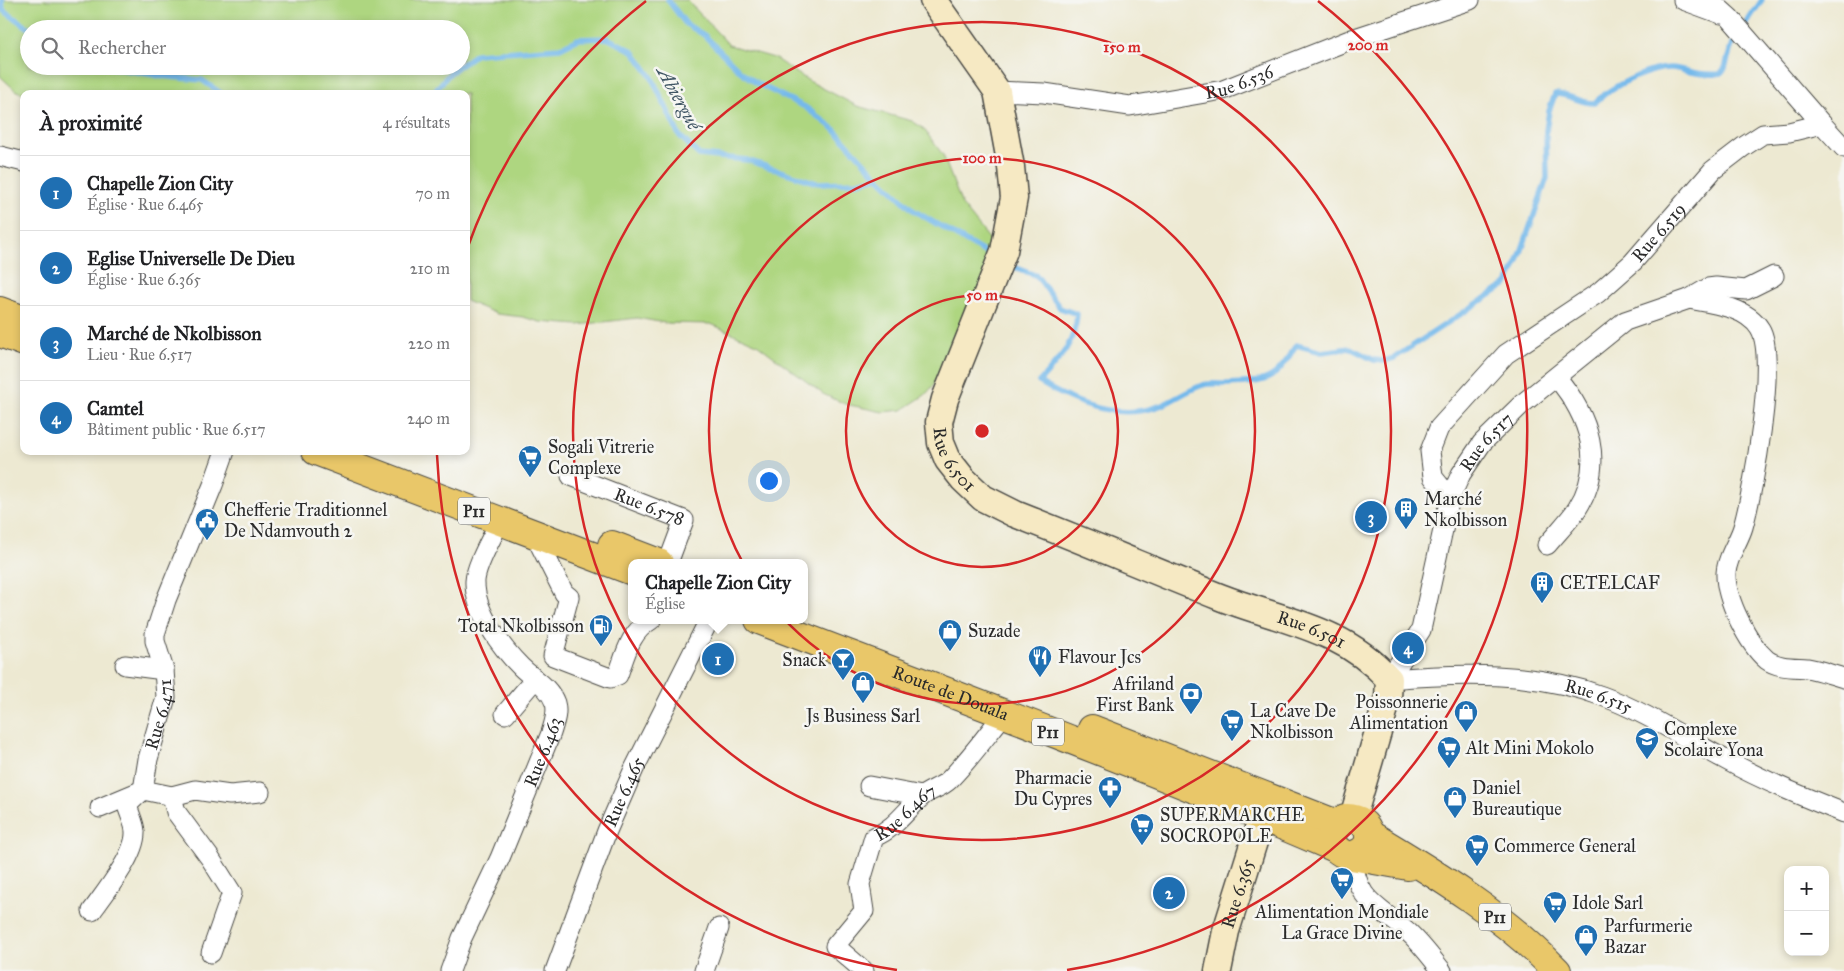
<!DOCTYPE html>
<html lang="fr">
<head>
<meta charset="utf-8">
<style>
	body { margin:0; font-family:"IM FELL Great Primer",serif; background:#f6f6f6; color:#202124 }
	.controls { position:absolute; right:15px; bottom:15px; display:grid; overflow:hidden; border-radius:10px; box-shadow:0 2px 8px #0003 }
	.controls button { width:45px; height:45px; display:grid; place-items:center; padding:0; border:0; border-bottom:1px solid #e0e0e0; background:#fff; color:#202124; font:25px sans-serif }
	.you { position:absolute; left:768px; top:480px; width:18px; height:18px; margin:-12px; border:4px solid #fff; border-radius:50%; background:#1a73e8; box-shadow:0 0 0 8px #1a73e833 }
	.badge { display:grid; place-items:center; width:32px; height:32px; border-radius:50%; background:#1f6fb2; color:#fff; font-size:16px; font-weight:700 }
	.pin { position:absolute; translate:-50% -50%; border:2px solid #fff; box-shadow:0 1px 5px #0006 }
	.popup { position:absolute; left:628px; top:559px; width:180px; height:65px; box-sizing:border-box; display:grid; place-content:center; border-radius:10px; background:#fff; filter:drop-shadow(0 1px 4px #0005); font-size:16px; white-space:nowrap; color:#757577 }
	.popup b { font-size:19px; color:#202124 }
	.popup::after { content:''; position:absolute; left:50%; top:100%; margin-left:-10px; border:10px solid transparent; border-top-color:#fff }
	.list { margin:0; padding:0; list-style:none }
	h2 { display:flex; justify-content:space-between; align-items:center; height:65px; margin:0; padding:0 20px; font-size:21px }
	h2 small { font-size:16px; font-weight:400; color:#757577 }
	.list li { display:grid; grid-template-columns:32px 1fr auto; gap:15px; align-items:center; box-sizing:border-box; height:75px; padding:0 20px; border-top:1px solid #e0e0e0 }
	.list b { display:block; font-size:19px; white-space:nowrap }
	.list p { margin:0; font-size:16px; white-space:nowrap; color:#757577 }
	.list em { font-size:16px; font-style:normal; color:#757577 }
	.icon { flex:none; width:28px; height:28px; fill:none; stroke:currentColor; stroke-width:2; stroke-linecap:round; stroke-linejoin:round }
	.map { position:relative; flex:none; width:1844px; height:971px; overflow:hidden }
	.search { position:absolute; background:#fff; box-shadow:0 2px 8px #0003; left:20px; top:20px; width:450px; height:55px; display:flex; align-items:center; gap:12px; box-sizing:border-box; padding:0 18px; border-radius:28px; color:#757577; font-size:19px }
	.panel { position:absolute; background:#fff; box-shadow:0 2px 8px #0003; left:20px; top:90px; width:450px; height:365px; border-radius:10px }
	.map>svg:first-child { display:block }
	.green { fill:#aed680; stroke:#6c8056; fill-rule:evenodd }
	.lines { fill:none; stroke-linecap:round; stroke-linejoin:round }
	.stream { stroke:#75b9eb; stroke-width:5.5 }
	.street-casing { stroke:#484844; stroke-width:21 }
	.secondary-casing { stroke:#484844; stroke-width:29 }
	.primary-casing { stroke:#484844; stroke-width:30 }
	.street { stroke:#fff; stroke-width:19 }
	.secondary { stroke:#f6e9c3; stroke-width:26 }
	.primary { stroke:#e9c769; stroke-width:28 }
	.ring { fill:none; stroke:#d62828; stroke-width:2.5 }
	.labels { text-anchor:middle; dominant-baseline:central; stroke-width:5; stroke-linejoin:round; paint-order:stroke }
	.shield { fill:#f6f6f2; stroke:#686867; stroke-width:1 }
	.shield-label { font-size:16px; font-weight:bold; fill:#2b2b2b }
	.street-label { font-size:18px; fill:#2b2b2b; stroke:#f6f6f2 }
	.poi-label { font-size:18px; fill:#2b2b2b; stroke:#f6f6f2; text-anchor:start }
	.water-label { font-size:19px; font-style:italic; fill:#415665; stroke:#f6f6f2 }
	.centre { fill:#d62828; stroke:#f6f6f2; stroke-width:2.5 }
	.ring-label { font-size:15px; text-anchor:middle; font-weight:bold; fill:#d62828; stroke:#f6f6f2; stroke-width:5; stroke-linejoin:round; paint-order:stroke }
</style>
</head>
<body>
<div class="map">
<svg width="1844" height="971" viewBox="0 0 1844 971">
	<rect width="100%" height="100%" fill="#f6f6f2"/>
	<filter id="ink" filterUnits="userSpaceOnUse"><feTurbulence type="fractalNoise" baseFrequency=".02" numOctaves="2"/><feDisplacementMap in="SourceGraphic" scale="10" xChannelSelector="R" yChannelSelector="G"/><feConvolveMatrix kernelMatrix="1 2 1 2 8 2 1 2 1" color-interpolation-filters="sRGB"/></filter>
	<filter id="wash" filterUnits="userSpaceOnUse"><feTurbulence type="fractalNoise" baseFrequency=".0096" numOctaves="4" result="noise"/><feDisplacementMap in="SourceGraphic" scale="20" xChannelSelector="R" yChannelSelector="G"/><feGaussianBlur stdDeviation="1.12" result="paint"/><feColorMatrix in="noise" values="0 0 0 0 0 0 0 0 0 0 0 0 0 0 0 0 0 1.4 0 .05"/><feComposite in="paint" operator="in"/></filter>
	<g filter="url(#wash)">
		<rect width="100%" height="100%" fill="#ede9d2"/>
		<!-- green -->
		<path class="green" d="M0,0H687L729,45L774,58L809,81L857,106L912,121L923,128L943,155L962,205L991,241L996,256L933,386L925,395L902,410L883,412L845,404L823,394L757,344L711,324L665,323L637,318L578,325L540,322L523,317L497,314L466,301V94L24,95L14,89L0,76ZM29,29H461V66H29Z"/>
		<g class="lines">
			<!-- stream -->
			<g class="stream">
				<polyline points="2,0 3,10 30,29"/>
				<polyline points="668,0 686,24 704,35 740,71 758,84 805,107 833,128 878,177 913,210 994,258"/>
				<polyline points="461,65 476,54 560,48 578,39 607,38 633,51 651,76 679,135 699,155 747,160 817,183 858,182 878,177"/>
				<polyline points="103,66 160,76 202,80 222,94"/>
				<polyline points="432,94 450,73 459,66"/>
				<path d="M1007,264L1037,276L1060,308L1077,314C1076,343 1057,362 1039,382C1075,404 1120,422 1162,405C1176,399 1188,390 1203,385C1210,383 1219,384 1226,384C1268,382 1275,382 1296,345L1322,352L1350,348L1374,360L1384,361L1394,358L1507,284L1518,261L1547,178L1546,131L1549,111L1555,94C1569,94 1582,104 1595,103C1609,87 1657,63 1678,69C1695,73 1702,75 1720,74L1725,68L1732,44L1762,0"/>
			</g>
		</g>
	</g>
	<g filter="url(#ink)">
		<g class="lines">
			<!-- street casing -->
			<g class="street-casing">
				<g id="street">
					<polyline points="1683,0 1721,14"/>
					<path id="s1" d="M997,91L1044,93L1130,106L1223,90L1352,39L1470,0"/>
					<polyline points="1822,124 1844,148"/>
					<polyline points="0,156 24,162"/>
					<path d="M1689,299C1712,303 1747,307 1760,329C1778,357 1753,492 1743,527C1739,541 1727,557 1726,573C1725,598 1748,644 1767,660C1778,668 1794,667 1807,668C1820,670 1832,675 1844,678"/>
					<path id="s2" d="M571,476L684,520L668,563"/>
					<path id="s3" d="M1450,498L1433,477L1430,451L1439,428L1506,354L1598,293L1633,262L1713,170L1743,147L1763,134L1789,132L1822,124L1729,17L1710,0"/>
					<path d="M534,533L564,593L569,597L553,656L610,678L618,675C626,653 630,632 651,620"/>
					<path d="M1547,545C1557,533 1568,522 1577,509C1606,464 1589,416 1557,378"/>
					<polyline points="125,665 164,670"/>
					<path id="s4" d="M1389,679L1421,630L1450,498L1461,474L1482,443L1522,404L1625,321L1689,299L1708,288L1716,287L1746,290L1774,276"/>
					<path id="s5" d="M1389,679C1460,673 1534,671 1602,696C1646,712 1686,739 1726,760C1764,781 1804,797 1844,813"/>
					<polyline points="505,714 535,679"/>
					<polyline points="869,786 922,796"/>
					<polyline points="172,796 195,790 230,795 260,792"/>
					<polyline points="100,808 143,790 172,796 176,812 210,858 232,893 211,953"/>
					<path d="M1353,855C1355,900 1376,905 1406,930C1420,942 1431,957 1442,971"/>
					<path id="s6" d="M92,911C105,893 136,854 135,832C135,824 129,813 127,805L143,790L148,759L166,697L164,670L155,641V634L166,600L213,485L225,451"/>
					<path id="s7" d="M450,971L462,938L500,858L551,733C554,723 558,713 555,703C549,686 533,679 521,667C501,647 474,611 475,581C476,564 493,537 500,520"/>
					<path id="s8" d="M555,971L607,831L634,769L709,620"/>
					<polyline points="704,971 719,928"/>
					<path id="s9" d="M864,971L835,946L864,911L860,884L874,837C894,829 904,813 920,798C928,790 941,788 949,780C969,760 986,736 1004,714"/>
				</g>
			</g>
			<!-- secondary casing -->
			<g class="secondary-casing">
				<g id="secondary">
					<path id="s10" d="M933,0L997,91L1011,167L1014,198L1004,251L945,399L939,422L941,443L948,460L963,479L983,498L1015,514C1084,541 1152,570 1220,597C1282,621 1342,627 1389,679L1388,698L1353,817"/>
					<path id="s11" d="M1218,971L1226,931L1262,816"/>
				</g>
			</g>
			<!-- primary casing -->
			<g class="primary-casing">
				<g id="primary">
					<polyline points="0,311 24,320"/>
					<polyline points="0,333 24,342"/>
					<polyline points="316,451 632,571"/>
					<polyline points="612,545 659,563"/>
					<path id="s12" d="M759,620C952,694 1146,766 1335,848"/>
					<polyline points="1092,729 1337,824"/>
					<path d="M1369,834C1436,874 1503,915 1557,971"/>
					<path d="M1353,855C1379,848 1372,816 1345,818C1330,830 1324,845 1346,855L1408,866"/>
				</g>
			</g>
			<!-- street -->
			<use href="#street" class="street"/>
			<!-- secondary -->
			<use href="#secondary" class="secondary"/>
			<!-- primary -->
			<use href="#primary" class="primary"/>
		</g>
	</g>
	<!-- distance rings -->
	<g class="ring">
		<circle cx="982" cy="431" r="136"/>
		<circle cx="982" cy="431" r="273"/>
		<circle cx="982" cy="431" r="409"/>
		<path d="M897 970A546 546 0 0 1 437 455M467 249A546 546 0 0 1 646 1M1318 1A546 546 0 0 1 1067 970"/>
	</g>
	<!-- icons -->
	<defs>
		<g id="supermarket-pin" transform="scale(1.25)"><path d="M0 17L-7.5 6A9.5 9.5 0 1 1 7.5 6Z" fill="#1f6fb2" stroke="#f6f6f2"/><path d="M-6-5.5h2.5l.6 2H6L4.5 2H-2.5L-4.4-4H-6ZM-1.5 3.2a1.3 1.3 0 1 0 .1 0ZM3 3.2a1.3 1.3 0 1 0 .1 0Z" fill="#fff"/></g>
		<g id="building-pin" transform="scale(1.25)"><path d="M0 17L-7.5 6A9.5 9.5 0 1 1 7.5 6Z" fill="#1f6fb2" stroke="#f6f6f2"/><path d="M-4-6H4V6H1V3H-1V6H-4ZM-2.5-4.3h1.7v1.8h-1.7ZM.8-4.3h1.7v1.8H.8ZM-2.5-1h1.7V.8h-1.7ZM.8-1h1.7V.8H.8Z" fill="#fff"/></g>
		<g id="civic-pin" transform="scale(1.25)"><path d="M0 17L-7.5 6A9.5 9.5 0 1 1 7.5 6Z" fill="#1f6fb2" stroke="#f6f6f2"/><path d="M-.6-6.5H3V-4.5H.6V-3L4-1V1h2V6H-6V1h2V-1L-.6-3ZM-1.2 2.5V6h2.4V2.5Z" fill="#fff"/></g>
		<g id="fuel-pin" transform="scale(1.25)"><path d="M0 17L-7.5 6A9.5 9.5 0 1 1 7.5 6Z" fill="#1f6fb2" stroke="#f6f6f2"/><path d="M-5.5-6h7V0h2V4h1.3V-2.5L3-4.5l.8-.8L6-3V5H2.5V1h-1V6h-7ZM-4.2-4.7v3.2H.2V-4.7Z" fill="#fff"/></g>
		<g id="shop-pin" transform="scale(1.25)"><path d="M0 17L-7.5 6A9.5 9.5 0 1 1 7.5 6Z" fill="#1f6fb2" stroke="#f6f6f2"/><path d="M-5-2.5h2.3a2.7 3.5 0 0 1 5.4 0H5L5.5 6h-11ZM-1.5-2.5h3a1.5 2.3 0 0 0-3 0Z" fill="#fff"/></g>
		<g id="restaurant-pin" transform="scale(1.25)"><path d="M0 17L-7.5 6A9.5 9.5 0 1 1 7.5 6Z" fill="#1f6fb2" stroke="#f6f6f2"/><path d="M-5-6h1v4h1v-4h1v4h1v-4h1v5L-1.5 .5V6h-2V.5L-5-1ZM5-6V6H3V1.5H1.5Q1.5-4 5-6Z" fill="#fff"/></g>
		<g id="bar-pin" transform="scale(1.25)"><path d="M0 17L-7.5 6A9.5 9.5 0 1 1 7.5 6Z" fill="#1f6fb2" stroke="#f6f6f2"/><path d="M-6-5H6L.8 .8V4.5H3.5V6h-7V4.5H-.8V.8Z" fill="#fff"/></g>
		<g id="bank-pin" transform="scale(1.25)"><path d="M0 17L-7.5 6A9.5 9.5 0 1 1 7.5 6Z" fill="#1f6fb2" stroke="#f6f6f2"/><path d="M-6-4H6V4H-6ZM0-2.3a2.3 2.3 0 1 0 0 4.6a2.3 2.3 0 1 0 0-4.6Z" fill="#fff"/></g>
		<g id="school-pin" transform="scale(1.25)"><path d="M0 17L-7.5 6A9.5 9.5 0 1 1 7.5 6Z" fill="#1f6fb2" stroke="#f6f6f2"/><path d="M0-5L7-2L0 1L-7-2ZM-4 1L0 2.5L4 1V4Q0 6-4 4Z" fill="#fff"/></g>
		<g id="pharmacy-pin" transform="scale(1.25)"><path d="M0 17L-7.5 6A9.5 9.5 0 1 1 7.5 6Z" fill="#1f6fb2" stroke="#f6f6f2"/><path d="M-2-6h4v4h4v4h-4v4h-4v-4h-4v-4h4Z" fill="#fff"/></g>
	</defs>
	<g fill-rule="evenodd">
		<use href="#supermarket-pin" x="530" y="457"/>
		<use href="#building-pin" x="1406" y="509"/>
		<use href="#civic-pin" x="207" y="520"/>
		<use href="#building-pin" x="1542" y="583"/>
		<use href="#fuel-pin" x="601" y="626"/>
		<use href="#shop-pin" x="950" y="631"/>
		<use href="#restaurant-pin" x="1040" y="657"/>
		<use href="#bar-pin" x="843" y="660"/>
		<use href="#shop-pin" x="863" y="683"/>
		<use href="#bank-pin" x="1191" y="694"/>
		<use href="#shop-pin" x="1466" y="712"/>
		<use href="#supermarket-pin" x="1232" y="721"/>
		<use href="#school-pin" x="1647" y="739"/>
		<use href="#supermarket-pin" x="1449" y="748"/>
		<use href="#pharmacy-pin" x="1110" y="788"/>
		<use href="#shop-pin" x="1455" y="798"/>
		<use href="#supermarket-pin" x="1142" y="825"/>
		<use href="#supermarket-pin" x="1477" y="846"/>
		<use href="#supermarket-pin" x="1342" y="879"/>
		<use href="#supermarket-pin" x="1555" y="903"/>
		<use href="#shop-pin" x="1586" y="936"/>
	</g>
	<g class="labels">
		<!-- shield labels -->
		<g class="shield">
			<rect x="458" y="497.5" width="32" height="27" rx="4"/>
			<rect x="1032" y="718.5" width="32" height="27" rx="4"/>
			<rect x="1479" y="903.5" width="32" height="27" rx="4"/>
		</g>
		<g class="shield-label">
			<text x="474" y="511">P11</text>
			<text x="1048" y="732">P11</text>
			<text x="1495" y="917">P11</text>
		</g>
		<!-- street labels -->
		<g class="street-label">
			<text stroke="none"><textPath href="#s1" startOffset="246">Rue 6.536</textPath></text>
			<text stroke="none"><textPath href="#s3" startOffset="374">Rue 6.519</textPath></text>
			<text stroke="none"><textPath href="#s4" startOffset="261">Rue 6.517</textPath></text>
			<text stroke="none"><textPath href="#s10" startOffset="498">Rue 6.501</textPath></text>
			<text stroke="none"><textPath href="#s2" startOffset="84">Rue 6.578</textPath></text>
			<text stroke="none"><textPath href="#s10" startOffset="902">Rue 6.501</textPath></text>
			<text stroke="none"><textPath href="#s12" startOffset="205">Route de Douala</textPath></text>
			<text stroke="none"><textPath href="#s5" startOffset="212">Rue 6.515</textPath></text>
			<text stroke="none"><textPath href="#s6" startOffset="219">Rue 6.471</textPath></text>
			<text stroke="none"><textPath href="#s7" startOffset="238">Rue 6.463</textPath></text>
			<text stroke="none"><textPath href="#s8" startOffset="192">Rue 6.465</textPath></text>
			<text stroke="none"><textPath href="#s9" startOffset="200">Rue 6.467</textPath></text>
			<text stroke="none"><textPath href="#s11" startOffset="80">Rue 6.365</textPath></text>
		</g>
		<!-- poi labels -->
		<g class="poi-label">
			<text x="548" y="447">Sogali Vitrerie<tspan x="548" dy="21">Complexe</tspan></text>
			<text x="1424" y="499">Marché<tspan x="1424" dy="21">Nkolbisson</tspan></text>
			<text x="224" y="510">Chefferie Traditionnel<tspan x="224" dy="21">De Ndamvouth 2</tspan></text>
			<text x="1560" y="583">CETELCAF</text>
			<text x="584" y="626" text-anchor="end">Total Nkolbisson</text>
			<text x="968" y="631">Suzade</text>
			<text x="1058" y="657">Flavour Jcs</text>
			<text x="826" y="660" text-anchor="end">Snack</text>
			<text x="1174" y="684" text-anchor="end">Afriland<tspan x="1174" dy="21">First Bank</tspan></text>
			<text x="1448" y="702" text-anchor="end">Poissonnerie<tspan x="1448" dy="21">Alimentation</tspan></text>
			<text x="1250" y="711">La Cave De<tspan x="1250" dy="21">Nkolbisson</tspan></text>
			<text x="863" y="716" text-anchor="middle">Js Business Sarl</text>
			<text x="1664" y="729">Complexe<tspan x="1664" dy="21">Scolaire Yona</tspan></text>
			<text x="1466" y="748">Alt Mini Mokolo</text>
			<text x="1092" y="778" text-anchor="end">Pharmacie<tspan x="1092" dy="21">Du Cypres</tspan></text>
			<text x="1472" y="788">Daniel<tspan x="1472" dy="21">Bureautique</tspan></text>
			<text x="1160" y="815">SUPERMARCHE<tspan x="1160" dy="21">SOCROPOLE</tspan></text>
			<text x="1494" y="846">Commerce General</text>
			<text x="1572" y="903">Idole Sarl</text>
			<text x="1342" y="912" text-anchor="middle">Alimentation Mondiale<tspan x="1342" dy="21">La Grace Divine</tspan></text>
			<text x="1604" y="926">Parfurmerie<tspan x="1604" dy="21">Bazar</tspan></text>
		</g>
		<!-- water labels -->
		<g class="water-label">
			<text transform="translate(679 98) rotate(61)">Abiergué</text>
		</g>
	</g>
	<circle cx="982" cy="431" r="8" class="centre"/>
	<g class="ring-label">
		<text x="1368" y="50">200 m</text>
		<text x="1122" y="52">150 m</text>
		<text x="982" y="163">100 m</text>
		<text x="982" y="300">50 m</text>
	</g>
</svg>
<div class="controls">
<button>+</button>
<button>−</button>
</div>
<div class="you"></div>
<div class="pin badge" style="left:718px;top:659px">1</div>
<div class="popup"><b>Chapelle Zion City</b>Église</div>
<div class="pin badge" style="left:1169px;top:893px">2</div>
<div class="pin badge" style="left:1371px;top:517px">3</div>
<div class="pin badge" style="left:1408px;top:648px">4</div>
<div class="search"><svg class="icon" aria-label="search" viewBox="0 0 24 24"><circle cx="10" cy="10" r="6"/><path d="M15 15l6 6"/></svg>Rechercher</div>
<section class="panel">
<h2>À proximité<small>4 résultats</small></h2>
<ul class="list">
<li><span class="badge">1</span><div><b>Chapelle Zion City</b><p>Église · Rue 6.465</p></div><em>70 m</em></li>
<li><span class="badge">2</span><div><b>Eglise Universelle De Dieu</b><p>Église · Rue 6.365</p></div><em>210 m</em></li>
<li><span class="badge">3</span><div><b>Marché de Nkolbisson</b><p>Lieu · Rue 6.517</p></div><em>220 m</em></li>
<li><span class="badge">4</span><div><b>Camtel</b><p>Bâtiment public · Rue 6.517</p></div><em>240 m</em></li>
</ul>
</section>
</div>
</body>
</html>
